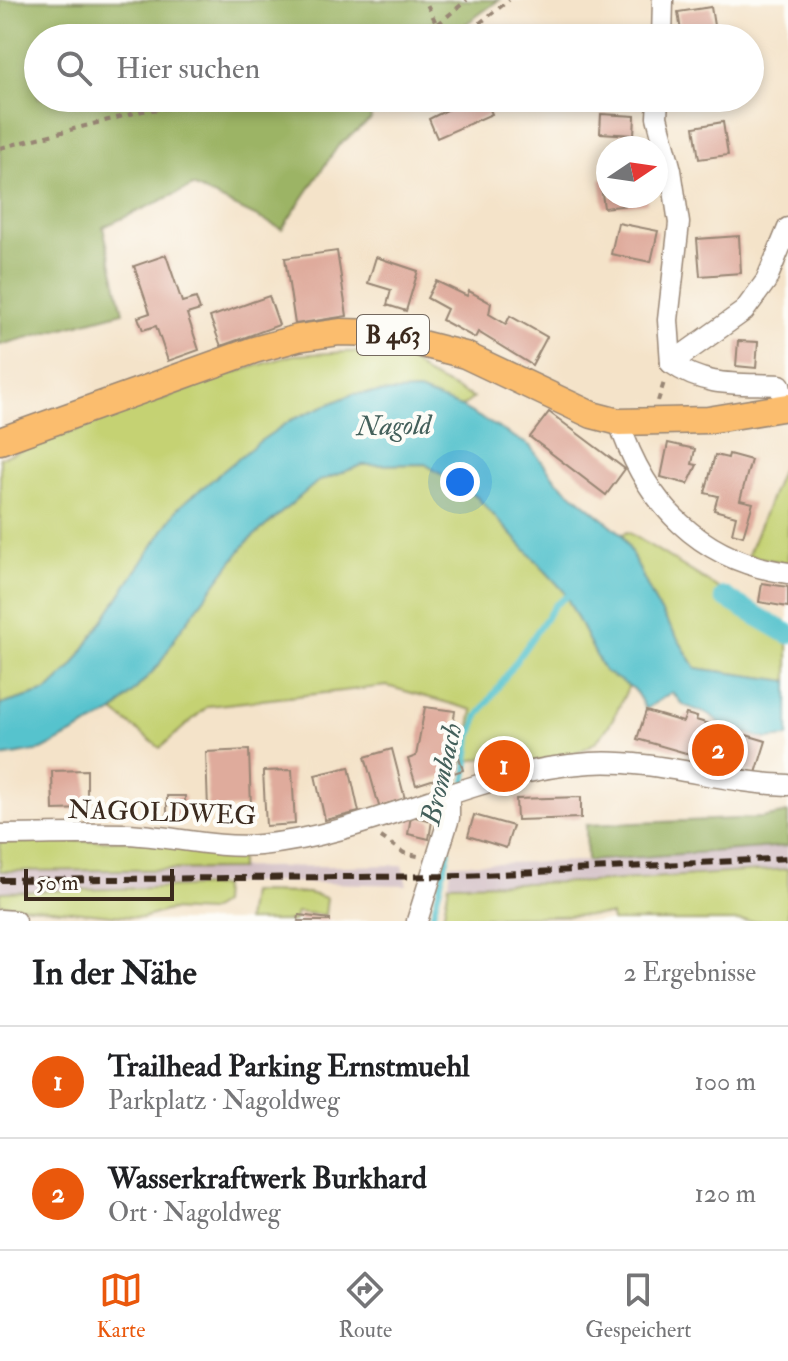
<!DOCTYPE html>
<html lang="de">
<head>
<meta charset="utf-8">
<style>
	body { margin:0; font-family:"IM FELL Double Pica",serif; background:#f2f2f2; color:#202124 }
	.compass { position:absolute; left:596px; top:136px; width:72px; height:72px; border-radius:50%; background:#fff; box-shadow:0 4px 12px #0003; rotate:77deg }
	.scale { position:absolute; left:24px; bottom:20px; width:150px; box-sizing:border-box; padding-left:8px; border:4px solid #3b2a1e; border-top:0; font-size:22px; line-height:28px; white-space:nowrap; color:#3b2a1e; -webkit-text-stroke:6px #fdfcf7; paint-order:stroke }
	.you { position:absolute; left:460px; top:482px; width:28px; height:28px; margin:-20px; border:6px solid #fff; border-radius:50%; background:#1a73e8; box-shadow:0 0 0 12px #1a73e833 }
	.badge { display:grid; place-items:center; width:52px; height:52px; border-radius:50%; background:#ea580c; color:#fff; font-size:26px; font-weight:700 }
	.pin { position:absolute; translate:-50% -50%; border:4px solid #fff; box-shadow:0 2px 8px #0006 }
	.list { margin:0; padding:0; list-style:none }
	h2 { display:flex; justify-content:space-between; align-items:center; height:104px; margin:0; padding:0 32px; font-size:34px }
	h2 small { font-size:26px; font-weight:400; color:#757577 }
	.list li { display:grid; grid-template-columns:52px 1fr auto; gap:24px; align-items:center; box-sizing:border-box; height:112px; padding:0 32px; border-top:2px solid #e0e0e0 }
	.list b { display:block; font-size:30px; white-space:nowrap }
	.list p { margin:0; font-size:26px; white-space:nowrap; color:#757577 }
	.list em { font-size:26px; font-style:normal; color:#757577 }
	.icon { flex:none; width:44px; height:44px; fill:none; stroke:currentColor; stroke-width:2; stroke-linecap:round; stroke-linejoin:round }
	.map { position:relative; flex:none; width:788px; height:921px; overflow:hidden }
	.search { position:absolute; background:#fff; box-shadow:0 4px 12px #0003; left:24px; right:24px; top:24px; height:88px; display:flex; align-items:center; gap:20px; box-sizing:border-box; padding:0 28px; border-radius:44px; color:#757577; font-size:30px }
	.sheet { height:328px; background:#fff }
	nav { display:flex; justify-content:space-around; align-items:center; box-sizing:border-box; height:112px; border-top:2px solid #e0e0e0; background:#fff; font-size:22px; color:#757577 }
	nav a { display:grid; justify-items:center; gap:4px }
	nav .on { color:#ea580c }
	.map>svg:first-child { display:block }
	.industrial { fill:#d2bec4 }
	.green { fill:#c5d273; stroke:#807e48; stroke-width:2 }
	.forest { fill:#9cb465; stroke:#6c6f42; stroke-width:2 }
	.water { fill:#56c3cd; stroke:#487676; stroke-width:2 }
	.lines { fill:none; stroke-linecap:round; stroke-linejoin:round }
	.stream { stroke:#56c3cd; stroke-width:6 }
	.canal { stroke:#56c3cd; stroke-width:20 }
	.building { fill:#dfab9c }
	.minor-casing { stroke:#988674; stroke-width:23 }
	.major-casing { stroke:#988674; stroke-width:29 }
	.path { stroke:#988674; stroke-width:4; stroke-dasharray:6 6; stroke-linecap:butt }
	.minor { stroke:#fff; stroke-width:20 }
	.major { stroke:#fbbd6e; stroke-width:26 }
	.rail { stroke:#3b2a1e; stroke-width:6; stroke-dasharray:12 6; stroke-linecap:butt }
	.labels { text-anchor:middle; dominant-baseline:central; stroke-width:8; stroke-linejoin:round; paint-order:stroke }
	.shield { fill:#fdfcf7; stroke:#75695f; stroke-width:2 }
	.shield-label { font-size:24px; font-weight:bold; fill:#3b2a1e }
	.street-label { font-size:26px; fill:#3b2a1e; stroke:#fdfcf7 }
	.water-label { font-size:28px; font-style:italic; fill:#44605b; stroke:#fdfcf7 }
</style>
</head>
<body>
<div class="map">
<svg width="788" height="921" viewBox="0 0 788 921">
	<rect width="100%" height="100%" fill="#fdfcf7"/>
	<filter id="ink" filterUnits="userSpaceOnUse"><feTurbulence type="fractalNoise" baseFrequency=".0125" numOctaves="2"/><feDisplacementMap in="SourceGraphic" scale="16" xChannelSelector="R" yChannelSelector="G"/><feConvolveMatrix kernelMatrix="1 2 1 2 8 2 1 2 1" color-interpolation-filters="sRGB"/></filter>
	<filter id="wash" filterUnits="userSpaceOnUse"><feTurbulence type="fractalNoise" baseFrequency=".006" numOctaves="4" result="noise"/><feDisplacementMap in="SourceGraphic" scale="32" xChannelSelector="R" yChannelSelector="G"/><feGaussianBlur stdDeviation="1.8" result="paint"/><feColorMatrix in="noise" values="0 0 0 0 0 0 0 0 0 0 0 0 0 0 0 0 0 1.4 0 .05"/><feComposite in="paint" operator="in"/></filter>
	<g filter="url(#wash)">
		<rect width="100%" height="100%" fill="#f4e3c9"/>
		<!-- industrial -->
		<g class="industrial">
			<polygon points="788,846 788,869 590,882 449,884 451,864 587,861"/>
			<polygon points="402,865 407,885 281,882 0,892 0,871"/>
		</g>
		<!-- green -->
		<g class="green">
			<polygon points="385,350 405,355 427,375 474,398 461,407 418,391 353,394 291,420 179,507 72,667 47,691 0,705 0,458 233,373 293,355"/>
			<polygon points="788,453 788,564 748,555"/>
			<path d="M425,464L477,497L563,590L604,671L629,685C597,758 591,749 517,766L513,752L464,762L473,710L387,686L208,706L160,748L114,712L159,665L178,633L247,542L317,482L362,465Z"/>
			<polygon points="628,532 723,591 720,602 788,642 788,681 696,668 655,602 622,534"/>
			<polygon points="147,840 240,855 240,869 0,871 0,842"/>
			<polygon points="788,869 788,921 612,921 611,915 443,918 449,884 590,882"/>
			<polygon points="222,886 221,904 208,912 169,910 142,918 0,904 0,892"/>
			<polygon points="250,892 308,893 327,898 325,915 296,912 294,921 246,921"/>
		</g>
		<!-- forest -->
		<g class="forest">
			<polygon points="0,0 499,0 446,38 38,38 38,98 368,98 371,119 338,146 282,229 193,186 103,227 123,312 0,345"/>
			<polygon points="788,813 788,846 587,861 586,825 762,818"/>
		</g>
		<!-- water -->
		<polygon class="water" points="418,391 461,407 530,446 557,481 622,534 655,602 696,668 788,681 788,737 767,739 723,727 711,715 683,705 672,692 646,709 634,689 604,671 563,590 477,497 425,464 362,465 317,482 247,542 178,633 159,665 114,712 42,750 0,757 0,705 47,691 72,667 179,507 256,444 291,420 353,394"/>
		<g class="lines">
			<!-- stream -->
			<g class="stream">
				<polyline points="465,786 471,737 478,716 555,605 570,594"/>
				<polyline points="431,921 449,851"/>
			</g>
			<!-- canal -->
			<polyline class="canal" points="724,597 788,634"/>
		</g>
		<g id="blocks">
			<!-- building -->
			<g class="building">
				<polygon points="711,7 716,38 682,38 678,12"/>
				<polygon points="471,98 485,98 492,114 437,138 429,119"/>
				<polygon points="601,114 635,116 634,135 600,133"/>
				<polygon points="723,122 728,155 699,159 694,127"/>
				<polygon points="608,178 608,196 646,196 647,203 604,208 600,179"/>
				<polygon points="618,223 658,231 651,262 611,254"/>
				<polygon points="739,236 741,273 700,276 697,239"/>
				<polygon points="337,251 347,316 295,324 285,258"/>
				<polygon points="166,255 182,302 196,298 200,310 187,314 199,350 168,361 156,326 143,330 138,317 150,313 134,266"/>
				<polygon points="376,257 418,271 406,311 387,305 391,290 368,283"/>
				<polygon points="436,281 467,296 469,291 491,303 489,314 506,324 510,316 547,337 532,365 478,332 475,338 442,320 447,309 427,298"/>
				<polygon points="269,296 279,325 221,346 210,317"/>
				<polygon points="738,341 758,342 756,368 736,366"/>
				<polygon points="549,412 625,469 606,495 530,437"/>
				<polygon points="668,443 695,449 692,464 697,465 688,484 661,477"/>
				<polygon points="729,454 751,460 740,500 753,503 743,536 732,533 736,516 714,510 718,496 705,493 715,455 728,458"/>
				<polygon points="762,583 788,587 788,607 759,602"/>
				<polygon points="425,707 455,711 450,745 455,744 463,770 416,785 408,759 416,756"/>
				<polygon points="646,711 683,722 686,714 697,717 696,720 766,741 756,773 637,739"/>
				<polygon points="392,749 405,799 379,806 365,757"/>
				<polygon points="249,750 251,807 208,809 206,752"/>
				<polygon points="349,767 359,812 325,820 315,775"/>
				<polygon points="87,770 87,809 53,810 52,771"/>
				<polygon points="292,770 295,824 266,826 263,771"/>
				<rect x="167" y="796" width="18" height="20"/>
				<polygon points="581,797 581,818 517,820 516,799"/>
				<polygon points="474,815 513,826 506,848 468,836"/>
				<polygon points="411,816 432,821 429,839 408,834"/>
				<polygon points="299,915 330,919 330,921 298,921"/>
			</g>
		</g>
	</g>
	<g filter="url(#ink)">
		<use href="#blocks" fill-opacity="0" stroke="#988674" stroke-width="2"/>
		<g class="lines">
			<!-- minor casing -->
			<g class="minor-casing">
				<g id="minor">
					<polyline points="662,38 663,0"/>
					<polyline points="658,98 657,117 671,170 679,223 668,320 671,363"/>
					<polyline points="671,363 744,311 766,281 788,228"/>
					<path d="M671,363C706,388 739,383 780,385L785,408"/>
					<path d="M619,422C645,503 700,561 788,573"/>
					<path d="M0,835C42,835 85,833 128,834C171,836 217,849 260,845C374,834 475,770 590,763C657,759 721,783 788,785"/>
					<polyline points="0,920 15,921"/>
					<polyline points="417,921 449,818 449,794"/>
				</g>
			</g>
			<!-- major casing -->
			<g class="major-casing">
				<polyline id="major" points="0,441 254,350 298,338 340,332 379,333 465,355 592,415 619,422 708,420 788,407"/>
			</g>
			<!-- path -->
			<g class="path">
				<polyline points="438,24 467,0"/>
				<polyline points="422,38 437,25 425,0"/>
				<polyline points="461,38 509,0"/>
				<polyline points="0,148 143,111 259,98"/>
				<polyline points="658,401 665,379"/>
				<polyline points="381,837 404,853 418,856"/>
			</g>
			<!-- minor -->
			<use href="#minor" class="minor"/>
			<!-- major -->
			<use href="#major" class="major"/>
			<!-- rail -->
			<polyline class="rail" points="0,880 465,876 788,858"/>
		</g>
	</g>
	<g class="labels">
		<!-- shield labels -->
		<rect class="shield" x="357" y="315" width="72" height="40" rx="6"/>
		<g class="shield-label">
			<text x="393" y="335">B 463</text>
		</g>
		<!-- street labels -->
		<g class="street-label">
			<text transform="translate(162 813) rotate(2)">NAGOLDWEG</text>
		</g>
		<!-- water labels -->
		<g class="water-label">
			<text transform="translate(394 426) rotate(-1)">Nagold</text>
			<text transform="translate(442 774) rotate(-77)">Brombach</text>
		</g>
	</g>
</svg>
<svg class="compass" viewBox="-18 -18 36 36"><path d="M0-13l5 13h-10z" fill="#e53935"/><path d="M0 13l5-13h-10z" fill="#757577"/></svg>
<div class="scale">50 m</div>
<div class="you"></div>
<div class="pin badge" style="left:504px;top:766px">1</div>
<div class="pin badge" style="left:718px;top:750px">2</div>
<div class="search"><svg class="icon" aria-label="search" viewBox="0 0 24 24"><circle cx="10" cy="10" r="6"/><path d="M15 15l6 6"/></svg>Hier suchen</div>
</div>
<section class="sheet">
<h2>In der Nähe<small>2 Ergebnisse</small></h2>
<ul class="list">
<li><span class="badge">1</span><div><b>Trailhead Parking Ernstmuehl</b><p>Parkplatz · Nagoldweg</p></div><em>100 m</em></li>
<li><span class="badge">2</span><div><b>Wasserkraftwerk Burkhard</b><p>Ort · Nagoldweg</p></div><em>120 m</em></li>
</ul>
</section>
<nav>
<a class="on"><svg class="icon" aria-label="map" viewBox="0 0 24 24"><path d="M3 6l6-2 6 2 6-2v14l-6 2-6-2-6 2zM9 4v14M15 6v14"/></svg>Karte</a>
<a><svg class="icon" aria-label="directions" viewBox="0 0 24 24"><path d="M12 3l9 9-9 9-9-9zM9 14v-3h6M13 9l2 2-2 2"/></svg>Route</a>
<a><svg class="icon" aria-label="saved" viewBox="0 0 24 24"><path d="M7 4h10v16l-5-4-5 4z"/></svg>Gespeichert</a>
</nav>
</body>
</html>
